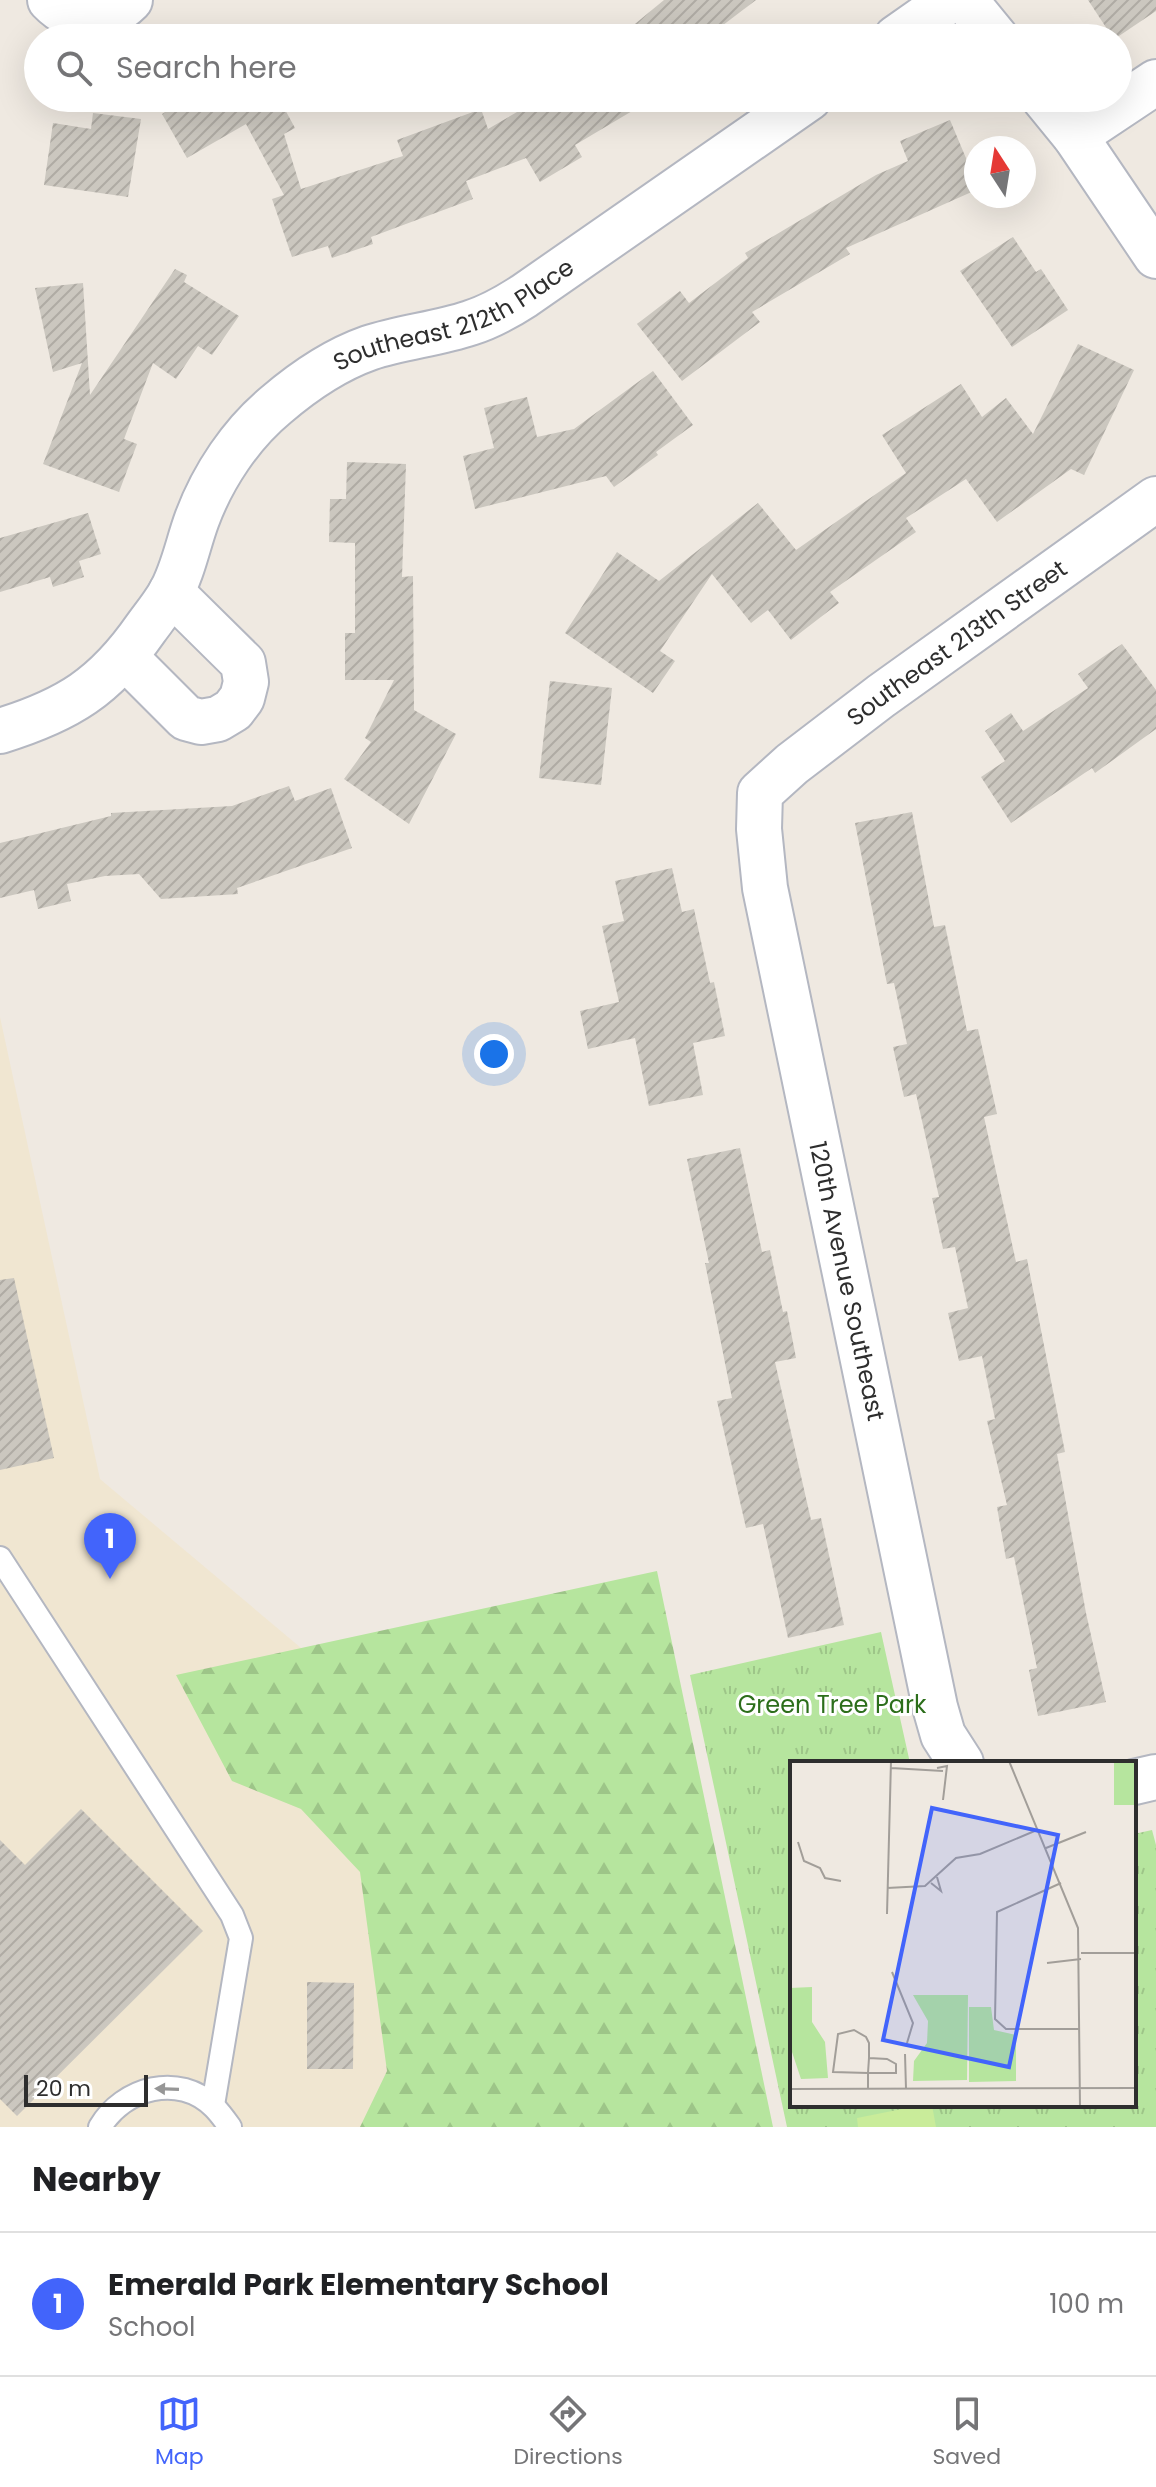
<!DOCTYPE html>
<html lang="en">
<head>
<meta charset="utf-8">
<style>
	body { margin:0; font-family:Poppins,sans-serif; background:#f6f6f6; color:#202124 }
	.compass { position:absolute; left:964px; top:136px; width:72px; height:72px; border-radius:50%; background:#fff; box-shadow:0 8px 32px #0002; rotate:348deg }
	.scale { position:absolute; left:24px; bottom:20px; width:124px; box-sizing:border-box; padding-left:8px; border:4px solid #2e2e2e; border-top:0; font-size:22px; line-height:28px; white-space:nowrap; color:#2e2e2e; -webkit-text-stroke:6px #fff; paint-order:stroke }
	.you { position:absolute; left:494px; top:1054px; width:28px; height:28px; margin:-20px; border:6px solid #fff; border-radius:50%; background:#1a73e8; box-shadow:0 0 0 12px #1a73e833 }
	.badge { display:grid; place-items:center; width:52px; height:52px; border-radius:50%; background:#4264fb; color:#fff; font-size:26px; font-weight:700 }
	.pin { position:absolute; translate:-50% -66px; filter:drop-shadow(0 2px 4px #0008) }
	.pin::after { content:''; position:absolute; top:42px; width:28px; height:24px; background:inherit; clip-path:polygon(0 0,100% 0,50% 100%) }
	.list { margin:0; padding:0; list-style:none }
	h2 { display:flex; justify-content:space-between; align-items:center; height:104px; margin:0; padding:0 32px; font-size:34px }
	h2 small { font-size:26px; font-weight:400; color:#757577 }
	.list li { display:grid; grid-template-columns:52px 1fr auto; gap:24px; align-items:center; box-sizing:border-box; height:144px; padding:0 32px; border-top:2px solid #e0e0e0 }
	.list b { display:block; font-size:30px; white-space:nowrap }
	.list p { margin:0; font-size:26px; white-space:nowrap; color:#757577 }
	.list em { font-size:26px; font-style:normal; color:#757577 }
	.icon { flex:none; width:44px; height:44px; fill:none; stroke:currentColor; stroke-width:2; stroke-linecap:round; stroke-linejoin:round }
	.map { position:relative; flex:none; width:1156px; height:2127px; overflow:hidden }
	.search { position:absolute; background:#fff; box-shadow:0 8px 32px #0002; left:24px; right:24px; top:24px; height:88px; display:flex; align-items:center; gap:20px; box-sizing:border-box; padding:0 28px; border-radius:44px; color:#757577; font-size:30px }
	.sheet { height:248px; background:#fff }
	nav { display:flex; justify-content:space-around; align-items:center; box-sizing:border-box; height:112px; border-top:2px solid #e0e0e0; background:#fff; font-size:22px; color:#757577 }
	nav a { display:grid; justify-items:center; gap:4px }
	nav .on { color:#4264fb }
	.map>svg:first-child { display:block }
	.education { fill:#f0e6d1 }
	.forest { fill:url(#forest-firs) }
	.park { fill:url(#park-tufts) }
	.pitch { fill:#c9ec9a }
	.building { fill:url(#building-hatch) }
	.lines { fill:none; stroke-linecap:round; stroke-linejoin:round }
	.lane-casing { stroke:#b4b7c1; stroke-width:26 }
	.street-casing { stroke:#b4b7c1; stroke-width:48 }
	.lane { stroke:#fff; stroke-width:22 }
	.street { stroke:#fff; stroke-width:44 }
	.oneway { fill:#969696 }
	.labels { text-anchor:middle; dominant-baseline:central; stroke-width:6; stroke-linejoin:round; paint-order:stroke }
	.street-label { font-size:24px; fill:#2e2e2e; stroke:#fff }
	.park-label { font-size:24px; fill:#2c6e1b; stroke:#fff }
	.inset-road { fill:none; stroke:#a29e99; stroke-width:2 }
	.view { fill:#4264fb; fill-opacity:0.15; stroke:#4264fb; stroke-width:4 }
	.inset-edge { fill:none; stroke:#2e2e2e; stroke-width:4 }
</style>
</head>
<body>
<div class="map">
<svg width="1156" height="2127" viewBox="0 0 1156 2127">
	<defs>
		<pattern id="forest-firs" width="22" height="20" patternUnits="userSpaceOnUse" patternTransform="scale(2)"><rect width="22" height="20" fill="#b6e59e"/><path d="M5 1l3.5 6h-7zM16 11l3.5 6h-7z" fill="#9dc588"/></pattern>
		<pattern id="park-tufts" width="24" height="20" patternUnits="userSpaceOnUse" patternTransform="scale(2)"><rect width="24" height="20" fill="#b6e59e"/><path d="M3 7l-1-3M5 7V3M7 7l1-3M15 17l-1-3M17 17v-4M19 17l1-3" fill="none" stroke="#9dc588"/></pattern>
		<pattern id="building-hatch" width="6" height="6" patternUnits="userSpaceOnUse" patternTransform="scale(2)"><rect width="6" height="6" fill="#cbc7bf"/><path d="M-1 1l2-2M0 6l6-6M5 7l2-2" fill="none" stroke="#afaba4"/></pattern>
	</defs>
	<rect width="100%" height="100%" fill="#efe9e1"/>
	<!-- education -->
	<polygon class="education" points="0,1017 100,1479 338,1679 435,2127 0,2127"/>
	<!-- forest -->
	<polygon class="forest" points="657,1571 773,2127 360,2127 387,2071 360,1872 301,1809 232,1781 176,1675"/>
	<!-- park -->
	<polygon class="park" points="881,1632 910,1763 792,1763 792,2105 1134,2105 1134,1834 1152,1830 1156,1845 1156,2127 787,2127 690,1675"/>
	<!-- pitch -->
	<polygon class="pitch" points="922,2105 932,2105 936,2127 858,2127 857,2118"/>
	<!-- building -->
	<g class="building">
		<polygon points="664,0 756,0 706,38 618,38"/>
		<polygon points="1088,0 1156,0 1156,11 1116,38 1113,38"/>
		<polygon points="189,98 293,98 282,104 295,128 284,134 301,189 403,156 397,140 481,109 488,129 541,98 654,98 575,145 582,157 540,182 526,158 466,181 473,199 371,237 373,244 332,258 328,246 292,257 272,199 284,195 246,124 187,158 162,114"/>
		<polygon points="93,113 141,119 128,197 44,185 53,123 91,129"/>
		<polygon points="950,120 976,182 976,190 846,248 850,254 752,312 760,322 682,381 637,324 680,291 689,303 748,258 745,253 876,175 908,161 900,141"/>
		<polygon points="1013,237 1036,272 1041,269 1068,310 1012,347 960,271"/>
		<polygon points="175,269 187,275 184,282 239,316 212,355 198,346 176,379 153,363 124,439 137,444 119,492 43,464 82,363 53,372 35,288 83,283 90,395"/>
		<polygon points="1078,344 1134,370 1084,475 1071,469 997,522 966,479 906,518 916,532 830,592 839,603 791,640 768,610 751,623 712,574 660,651 675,661 653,693 565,633 617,552 659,581 758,503 796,550 906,473 882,435 961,384 982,417 1006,398 1033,434"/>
		<polygon points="653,371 693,425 656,452 658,455 614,487 606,476 475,509 463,456 494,448 484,408 527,397 537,437 574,429"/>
		<polygon points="347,462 406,464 402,577 413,576 414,710 456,734 409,824 344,779 371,742 365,738 394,680 345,680 345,633 355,633 355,543 329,542 330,499 346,499"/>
		<polygon points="88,513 101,554 79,561 84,577 53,587 50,577 0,592 0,538"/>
		<polygon points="1122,644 1156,690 1156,729 1095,773 1092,768 1011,823 981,777 1005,761 985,731 1011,713 1023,731 1088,688 1078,674"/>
		<polygon points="550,681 612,688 601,785 539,778"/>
		<polygon points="289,786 295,801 331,788 352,848 237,888 238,894 161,899 139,874 105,876 67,884 71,901 38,909 34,890 0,898 0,843 111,816 111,813 232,806"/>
		<polygon points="912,812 934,927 945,925 967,1031 978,1029 997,1114 984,1117 1016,1262 1027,1259 1065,1452 1057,1454 1086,1613 1106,1702 1038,1716 1029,1670 1037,1668 1014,1557 1006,1559 997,1507 1007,1505 987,1421 995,1419 982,1356 959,1361 948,1313 968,1308 955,1247 943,1249 932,1198 939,1197 916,1094 904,1097 893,1047 907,1044 894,983 887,984 855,823"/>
		<polygon points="672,868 682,912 694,909 710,983 714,982 725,1036 693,1043 703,1095 649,1106 635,1038 588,1049 580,1011 619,1002 602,926 624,921 615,881"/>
		<polygon points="740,1148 762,1252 770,1250 783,1312 787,1311 796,1358 775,1362 811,1520 821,1518 844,1625 788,1638 763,1524 746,1528 717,1401 732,1398 705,1263 709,1263 687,1159"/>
		<polygon points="14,1278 54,1458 0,1470 0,1280"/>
		<polygon points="81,1809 203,1931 17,2116 0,2099 0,1840 25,1865"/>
		<polygon points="307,1982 354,1983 353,2069 307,2069"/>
	</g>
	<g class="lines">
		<!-- lane casing -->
		<g class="lane-casing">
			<g id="lane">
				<polyline points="0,1558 232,1915 241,1938 213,2105"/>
				<path d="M100,2127C123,2088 179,2072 214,2107C220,2113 225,2120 230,2127"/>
			</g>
		</g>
		<!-- street casing -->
		<g class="street-casing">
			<g id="street">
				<path d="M50,0C73,24 106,24 130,0"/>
				<polyline points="965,0 996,38"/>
				<polyline points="896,38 950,0"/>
				<polyline points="1044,98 1075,136 1156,256"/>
				<polyline points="1075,136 1156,82"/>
				<polyline points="125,657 186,718 201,722 218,719 233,710 242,698 246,682 243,663 171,592"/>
				<path id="s1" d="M0,731C68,710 105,687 146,628C154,617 163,606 170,594C183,572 188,543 197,519C213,476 241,434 276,405C304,381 335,360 369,348C402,337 437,334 470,323C490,317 507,307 524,296L809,98"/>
				<path id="s2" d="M961,1763L943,1735L935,1707L765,888L759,829L760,793L792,764L881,696L1156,499"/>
				<polyline points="1134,1782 1156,1777"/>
			</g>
		</g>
		<!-- lane -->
		<use href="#lane" class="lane"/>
		<!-- street -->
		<use href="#street" class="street"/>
	</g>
	<!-- one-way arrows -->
	<defs><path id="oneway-solid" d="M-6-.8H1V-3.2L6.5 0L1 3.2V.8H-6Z" transform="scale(2)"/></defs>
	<use class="oneway" href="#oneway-solid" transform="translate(167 2089) rotate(-178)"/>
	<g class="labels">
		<!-- street labels -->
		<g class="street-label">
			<text stroke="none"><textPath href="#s1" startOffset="646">Southeast 212th Place</textPath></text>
			<text stroke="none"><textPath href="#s2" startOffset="1242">Southeast 213th Street</textPath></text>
			<text transform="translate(847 1281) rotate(78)">120th Avenue Southeast</text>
		</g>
		<!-- park labels -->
		<g class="park-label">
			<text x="832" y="1704">Green Tree Park</text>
		</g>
	</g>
	<!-- overview -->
	<g transform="translate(790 1761)">
		<rect width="346" height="346" fill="#efe9e1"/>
		<path d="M324,0H346V44H324ZM22,226V261L35,281L38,317L11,318L0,285V227ZM123,234H178L177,319L123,320L124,300L137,282L138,260Z" fill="#b6e59e"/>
		<path d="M179,246H201L204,269L226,274V320L179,321Z" fill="#b6e59e"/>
		<path class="inset-road" d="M219,0L288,167L290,346M101,7L153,10M147,7L157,5L153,39M8,81L14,100L30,107L35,117L51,120M256,87L296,71M141,122L151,130L147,116M271,122L207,151L205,258L216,268H290M97,127L135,125L166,97L190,93L247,69M97,153L101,0M346,167V202M291,192H346M257,202L291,198M102,211L123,262L117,282M115,293L116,328M0,328L346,327M78,328V312L79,297V282L76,276L64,269L48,273L43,311L78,312H106V303L97,298L79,297"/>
		<path class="view" d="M142,47L268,74L219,306L93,279Z"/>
		<rect width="346" height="346" class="inset-edge"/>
	</g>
</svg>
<svg class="compass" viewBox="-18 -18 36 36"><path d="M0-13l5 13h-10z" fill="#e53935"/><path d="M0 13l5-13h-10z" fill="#757577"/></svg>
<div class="scale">20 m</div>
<div class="you"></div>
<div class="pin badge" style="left:110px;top:1579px">1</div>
<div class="search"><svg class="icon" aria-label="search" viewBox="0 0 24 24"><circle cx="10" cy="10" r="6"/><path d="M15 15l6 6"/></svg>Search here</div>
</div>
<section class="sheet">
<h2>Nearby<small></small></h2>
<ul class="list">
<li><span class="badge">1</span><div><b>Emerald Park Elementary School</b><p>School</p></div><em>100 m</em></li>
</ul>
</section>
<nav>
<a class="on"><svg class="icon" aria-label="map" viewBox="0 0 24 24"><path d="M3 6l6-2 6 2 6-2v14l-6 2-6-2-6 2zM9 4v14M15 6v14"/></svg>Map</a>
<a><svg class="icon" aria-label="directions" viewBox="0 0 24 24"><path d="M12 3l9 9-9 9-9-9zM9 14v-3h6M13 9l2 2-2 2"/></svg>Directions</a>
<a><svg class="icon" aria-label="saved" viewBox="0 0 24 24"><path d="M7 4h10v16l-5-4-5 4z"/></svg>Saved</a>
</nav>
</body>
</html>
